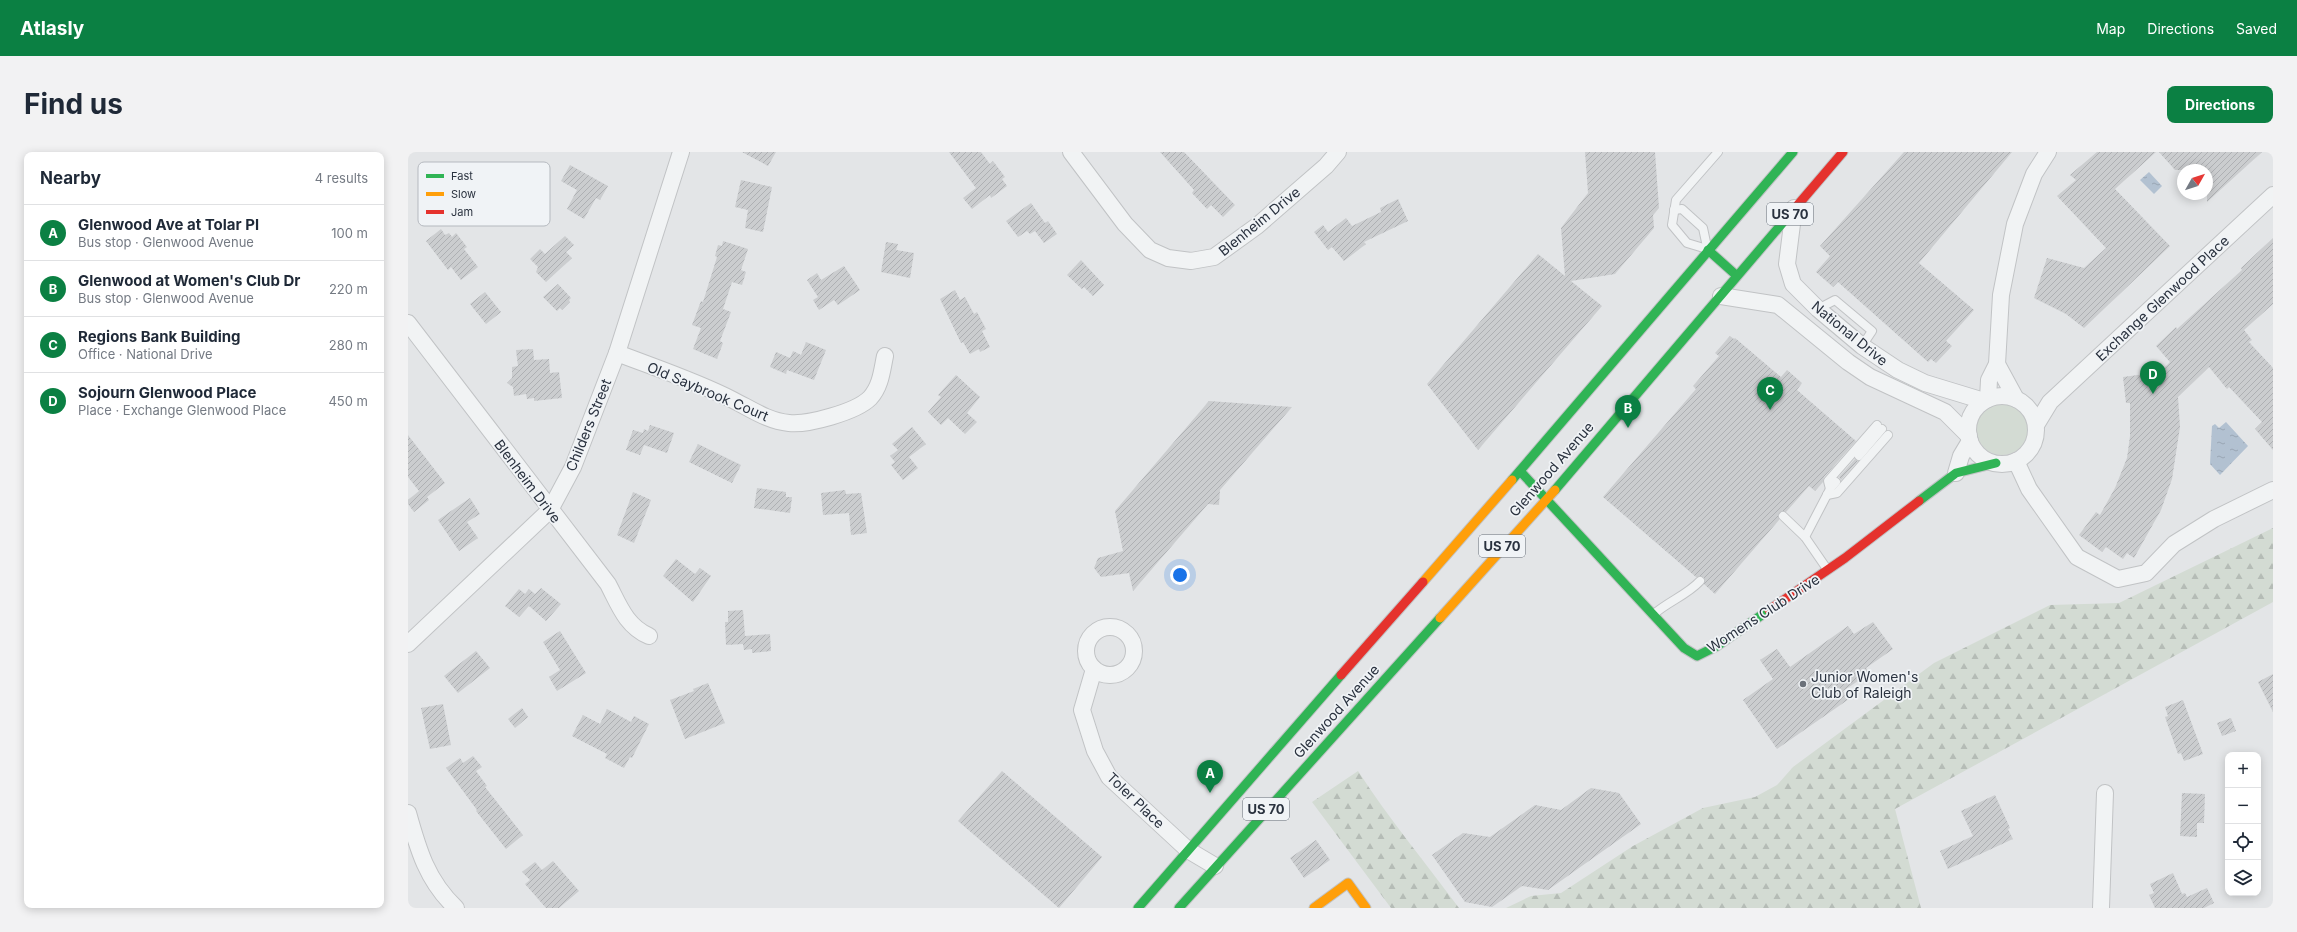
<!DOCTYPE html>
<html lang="en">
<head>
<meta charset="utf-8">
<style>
	body { margin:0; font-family:Inter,sans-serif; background:#f2f2f3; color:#1f2937 }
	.controls { position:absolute; right:12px; bottom:12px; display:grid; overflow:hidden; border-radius:8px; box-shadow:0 2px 10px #0003 }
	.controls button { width:36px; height:36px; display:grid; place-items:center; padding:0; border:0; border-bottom:1px solid #e0e1e3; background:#fff; color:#1f2937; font:20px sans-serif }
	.compass { position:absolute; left:1769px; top:12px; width:36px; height:36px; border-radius:50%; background:#fff; box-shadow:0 2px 10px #0003; rotate:51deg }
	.you { position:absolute; left:772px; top:423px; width:14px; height:14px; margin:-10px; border:3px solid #fff; border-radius:50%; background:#1a73e8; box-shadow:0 0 0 6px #1a73e833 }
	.badge { display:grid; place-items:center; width:26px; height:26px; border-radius:50%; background:#0b8043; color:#fff; font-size:13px; font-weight:700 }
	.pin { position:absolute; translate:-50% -33px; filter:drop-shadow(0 1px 2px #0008) }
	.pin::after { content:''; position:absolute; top:21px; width:14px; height:12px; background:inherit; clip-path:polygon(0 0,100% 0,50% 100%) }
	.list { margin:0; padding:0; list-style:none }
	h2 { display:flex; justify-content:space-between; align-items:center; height:52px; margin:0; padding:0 16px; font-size:17px }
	h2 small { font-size:13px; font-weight:400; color:#747a83 }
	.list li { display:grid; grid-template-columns:26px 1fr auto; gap:12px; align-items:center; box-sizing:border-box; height:56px; padding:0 16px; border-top:1px solid #e0e1e3 }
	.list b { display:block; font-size:15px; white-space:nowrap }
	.list p { margin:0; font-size:13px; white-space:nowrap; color:#747a83 }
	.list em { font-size:13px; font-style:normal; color:#747a83 }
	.icon { flex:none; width:22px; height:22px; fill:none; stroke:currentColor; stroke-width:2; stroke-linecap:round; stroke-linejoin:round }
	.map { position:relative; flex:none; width:1865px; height:756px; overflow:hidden; border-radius:8px }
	header { display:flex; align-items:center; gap:24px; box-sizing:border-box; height:56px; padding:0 20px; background:#0b8043; color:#fff }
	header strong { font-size:19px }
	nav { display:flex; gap:22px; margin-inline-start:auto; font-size:14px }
	.intro { display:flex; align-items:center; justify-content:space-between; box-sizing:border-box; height:96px; padding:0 24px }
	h1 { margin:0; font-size:28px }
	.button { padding:10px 18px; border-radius:8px; background:#0b8043; color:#fff; font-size:14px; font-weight:700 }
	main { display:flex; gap:24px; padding:0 24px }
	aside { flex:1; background:#fff; border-radius:8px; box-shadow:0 2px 10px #0003 }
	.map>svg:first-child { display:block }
	.grass { fill:#d3dbd3 }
	.forest { fill:url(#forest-firs) }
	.water { fill:url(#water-ripples) }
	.building { fill:url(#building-hatch) }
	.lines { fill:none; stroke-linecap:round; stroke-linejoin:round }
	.lane-casing { stroke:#c1c3c5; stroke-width:10 }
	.street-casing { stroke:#c1c3c5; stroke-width:18 }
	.fast-casing { stroke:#c1c3c5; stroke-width:11 }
	.slow-casing { stroke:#c1c3c5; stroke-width:11 }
	.jam-casing { stroke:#c1c3c5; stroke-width:11 }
	.lane { stroke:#f1f3f4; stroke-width:8 }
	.street { stroke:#f1f3f4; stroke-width:16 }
	.fast { stroke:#30b455; stroke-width:9 }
	.slow { stroke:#ff9f0a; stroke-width:9 }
	.jam { stroke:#e5322d; stroke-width:9 }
	.poi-dot { fill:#6b717a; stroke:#f0f3f6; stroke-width:1.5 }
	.labels { text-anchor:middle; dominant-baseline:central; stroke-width:3.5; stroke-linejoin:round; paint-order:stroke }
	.shield { fill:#f0f3f6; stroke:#656c76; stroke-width:1 }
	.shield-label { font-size:13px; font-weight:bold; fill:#2a323f }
	.street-label { font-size:14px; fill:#2a323f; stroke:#f0f3f6 }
	.poi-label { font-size:14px; fill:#2a323f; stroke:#f0f3f6; text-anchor:start }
	.key { fill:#f0f3f6; stroke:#b5b9bf; stroke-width:1 }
	.key-label { font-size:11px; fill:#2a323f }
</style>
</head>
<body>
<header>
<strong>Atlasly</strong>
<nav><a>Map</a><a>Directions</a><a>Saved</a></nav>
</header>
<div class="intro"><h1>Find us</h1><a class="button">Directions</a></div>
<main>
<aside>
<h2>Nearby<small>4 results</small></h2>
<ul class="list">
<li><span class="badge">A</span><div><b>Glenwood Ave at Tolar Pl</b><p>Bus stop · Glenwood Avenue</p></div><em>100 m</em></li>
<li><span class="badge">B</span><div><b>Glenwood at Women's Club Dr</b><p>Bus stop · Glenwood Avenue</p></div><em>220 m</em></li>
<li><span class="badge">C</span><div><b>Regions Bank Building</b><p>Office · National Drive</p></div><em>280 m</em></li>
<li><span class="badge">D</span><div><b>Sojourn Glenwood Place</b><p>Place · Exchange Glenwood Place</p></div><em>450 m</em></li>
</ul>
</aside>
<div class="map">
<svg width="1865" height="756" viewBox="0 0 1865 756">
	<defs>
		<pattern id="forest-firs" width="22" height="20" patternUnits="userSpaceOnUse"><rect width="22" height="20" fill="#d3dbd3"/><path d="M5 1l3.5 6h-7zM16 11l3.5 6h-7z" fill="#b5bcb6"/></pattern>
		<pattern id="water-ripples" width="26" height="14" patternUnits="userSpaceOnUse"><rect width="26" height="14" fill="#b2c1d1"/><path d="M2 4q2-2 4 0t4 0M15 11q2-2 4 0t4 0" fill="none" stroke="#99a6b4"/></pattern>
		<pattern id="building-hatch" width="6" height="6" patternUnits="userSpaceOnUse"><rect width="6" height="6" fill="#cbcdcf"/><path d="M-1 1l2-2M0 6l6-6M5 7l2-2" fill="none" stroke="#aeb0b3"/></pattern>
	</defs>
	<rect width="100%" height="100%" fill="#e3e5e7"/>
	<!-- grass -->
	<circle class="grass" cx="1594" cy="277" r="26"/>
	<!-- forest -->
	<g class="forest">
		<polygon points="1865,376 1865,450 1487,657 1513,756 1098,756 1123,744 1153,741 1225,694 1295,656 1347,645 1369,633 1385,615 1526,511 1642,453 1711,451"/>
		<path d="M950,619C981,667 1017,710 1051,756H983L904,650Z"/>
	</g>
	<!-- water -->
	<g class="water">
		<polygon points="1741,20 1754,34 1746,42 1732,28"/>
		<polygon points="1818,270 1840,294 1812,323 1802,312 1804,274 1807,272 1811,276"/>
	</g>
	<!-- building -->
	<g class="building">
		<polygon points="334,0 368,0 360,14"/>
		<polygon points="541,0 573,0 582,12 585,9 597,25 594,27 599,34 583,46 582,43 564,57 555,46 568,36"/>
		<polygon points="752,0 776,0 827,53 815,65 803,53 799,57 784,41 786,38"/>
		<polygon points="1177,0 1247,0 1251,56 1245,63 1246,76 1207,122 1163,129 1194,154 1070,298 1019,232 1130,102 1157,124 1153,76 1180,41"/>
		<polygon points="1496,0 1604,0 1511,111 1566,158 1538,189 1544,194 1528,211 1523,207 1520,210 1430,130 1425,135 1408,120 1422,104 1412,94"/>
		<polygon points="1689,0 1748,0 1707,37 1762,94 1676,176 1658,162 1626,146 1639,106 1676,116 1698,96 1649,44 1668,28 1662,23"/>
		<polygon points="1751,0 1854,0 1799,50 1799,18 1767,18"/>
		<polygon points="162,13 200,34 192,48 188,46 176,67 159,57 169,38 153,29"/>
		<polygon points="333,28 364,35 355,80 337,76 340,58 327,55"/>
		<polygon points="990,47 1000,69 956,90 958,92 936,109 924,95 920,98 906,80 915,73 920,80 938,66 944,74 973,60 972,56"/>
		<polygon points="623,51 637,71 640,69 649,82 636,91 627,79 622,82 619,79 610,85 598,69"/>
		<polygon points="33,77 37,83 41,81 44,85 48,81 59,95 56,97 70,115 53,128 43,115 40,118 18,89"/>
		<polygon points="157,84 166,93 158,100 164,106 138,130 128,120 130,115 122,107 132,97 137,102"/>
		<polygon points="1865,86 1865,152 1836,178 1844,188 1841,190 1865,216 1865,298 1847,277 1854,270 1821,235 1819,237 1801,215 1770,245 1772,275 1764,327 1753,358 1726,406 1719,401 1715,407 1698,395 1694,400 1671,383 1688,360 1692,363 1707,336 1719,306 1722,284 1722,251 1718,251 1715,225 1752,220 1762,210 1748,194 1768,175 1769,177 1834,118 1833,116"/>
		<polygon points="315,89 340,97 333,118 338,120 334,133 324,130 315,157 323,160 312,189 315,191 309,207 285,197 293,176 284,173 293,149 295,150 309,105 307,104 310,93 314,94"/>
		<polygon points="478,90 490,92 488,98 506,101 502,126 473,120"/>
		<polygon points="673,108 696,133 685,144 676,135 674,137 659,123"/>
		<polygon points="436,114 452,138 430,153 426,148 411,158 405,148 410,145 399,128 409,121 413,128"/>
		<polygon points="150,132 163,146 161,148 162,150 154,158 152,156 149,159 135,145"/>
		<polygon points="547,138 552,148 557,145 566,162 569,160 578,177 574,179 582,195 572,200 571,197 562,202 555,190 553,191 532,147"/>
		<polygon points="77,140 93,160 78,172 62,152"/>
		<polygon points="1322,184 1326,187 1327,186 1373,225 1379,218 1394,231 1389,238 1448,289 1416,325 1415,330 1407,339 1401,334 1378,360 1371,361 1371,368 1307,442 1296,432 1296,425 1288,425 1195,345 1288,237 1285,234 1311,204 1307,201"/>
		<polygon points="398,190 418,198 406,228 379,218 378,222 362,215 368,200 382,206 385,199 393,203"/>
		<polygon points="125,197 126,208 141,207 142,221 151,220 154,246 126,249 126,246 119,247 118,242 106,244 105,235 99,231 104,226 104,215 110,214 108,198"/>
		<polygon points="548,223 572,245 559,261 569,270 557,282 540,266 533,273 520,260 533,245 530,243"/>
		<polygon points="801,249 884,255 812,338 811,353 800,352 725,439 721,421 693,425 686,416 690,406 715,399 707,359"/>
		<polygon points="242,273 266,281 259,301 236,293 232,303 218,298 225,278 235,281 236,277 240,279"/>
		<polygon points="504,275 518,292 501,305 510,316 495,328 483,313 487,310 482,304 490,298 484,292"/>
		<polygon points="0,283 37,331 19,345 21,348 6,360 0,352 0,348 11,339 0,325"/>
		<polygon points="290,292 333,313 324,331 281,310"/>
		<polygon points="1447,307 1450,309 1433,328 1431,325"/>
		<polygon points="349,336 378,340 378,345 384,345 382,361 346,356"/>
		<polygon points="437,338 438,342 453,341 459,381 443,383 441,361 415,363 413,341"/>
		<polygon points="225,340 243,348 226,391 209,383"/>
		<polygon points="62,346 72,362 59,370 70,386 51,399 30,368"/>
		<polygon points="268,407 287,422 292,416 303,424 285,450 255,424"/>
		<polygon points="133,436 153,452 138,469 121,454 111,465 97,454 111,437 117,442 121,437 127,442"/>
		<polygon points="335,458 337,484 362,482 363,499 344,501 344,497 336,498 335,492 318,493 317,470 320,470 320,459"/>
		<polygon points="1465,470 1485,497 1458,516 1462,521 1435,539 1441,547 1369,597 1335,548 1365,527 1352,508 1369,497 1382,515 1440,474 1446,482"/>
		<polygon points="152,479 178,521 149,539 141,525 152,518 135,490"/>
		<polygon points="68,499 82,516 50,541 36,524"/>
		<polygon points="1865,522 1865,560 1850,530"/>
		<polygon points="300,531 317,571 277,587 262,548 286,539 285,537"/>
		<polygon points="1775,548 1795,602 1776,609 1773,601 1770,602 1757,565 1760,564 1757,555"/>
		<polygon points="35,552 43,593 22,597 13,556"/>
		<polygon points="114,556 120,565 107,576 100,567"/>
		<polygon points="199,557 223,570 226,564 241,572 224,606 222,605 216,616 197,606 199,602 164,584 175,563 192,572"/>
		<polygon points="1823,566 1828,579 1814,584 1809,571"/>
		<polygon points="65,604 74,615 68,619 79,634 77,635 115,683 98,697 68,659 69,658 38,616 52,606 55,611"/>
		<polygon points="594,619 694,705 651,756 550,669"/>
		<polygon points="1183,636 1211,641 1233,672 1140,738 1114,734 1084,755 1057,750 1024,703 1055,681 1082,685 1127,653 1153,658"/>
		<polygon points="1774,641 1797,642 1796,671 1789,671 1789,685 1772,684"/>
		<polygon points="1587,643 1602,676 1600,677 1605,687 1540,717 1532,699 1565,684 1553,659"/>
		<polygon points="908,688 922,708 896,726 882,706"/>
		<polygon points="145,709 171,739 151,756 138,756 117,732 122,728 114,720 127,710 134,718"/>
		<polygon points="1765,721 1774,742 1777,741 1779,745 1799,736 1806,751 1796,756 1747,756 1741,743 1746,741 1742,732"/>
	</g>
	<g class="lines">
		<!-- lane casing -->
		<g class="lane-casing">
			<g id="lane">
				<polyline points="1266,58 1274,57 1295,76 1299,95"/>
				<polyline points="1299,97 1279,91 1264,73 1268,48 1310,0"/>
				<polyline points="1410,157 1427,148 1464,179 1454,194"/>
				<polyline points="1451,304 1474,277"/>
				<polyline points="1422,337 1420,329 1469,273"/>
				<polyline points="1419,343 1429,341 1480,283"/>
				<polyline points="1375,364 1397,385 1419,417"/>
				<polyline points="1397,385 1422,337 1428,330"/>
				<path d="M1246,462C1261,449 1279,443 1292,429"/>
			</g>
		</g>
		<!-- street casing -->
		<g class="street-casing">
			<g id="street">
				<polyline points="663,0 717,72 742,98 760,106 783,109 806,105 849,74 918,14 930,0"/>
				<polyline points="1386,56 1379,112 1385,132 1410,157 1454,194 1490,218 1517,231 1576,249"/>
				<polyline points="1313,144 1370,153 1440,210 1462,225 1537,260 1561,284"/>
				<path d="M0,171L200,432C211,453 218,474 241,484"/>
				<path d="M209,201C248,216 288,229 325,248C343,257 360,269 381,271C400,273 448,260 462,246C473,234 474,218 477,204"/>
				<polyline points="1589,212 1608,247"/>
				<circle cx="1594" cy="278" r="34"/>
				<polyline points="1580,247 1581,228 1589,212 1593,143 1607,72 1626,22 1640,0"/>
				<polyline points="1628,273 1642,250 1865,43"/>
				<polyline points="1608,309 1621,337 1669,405 1710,427 1738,421 1766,392 1806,367 1865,338"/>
				<polyline points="1548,321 1553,304 1562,289"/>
				<circle cx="702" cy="499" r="24"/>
				<polyline points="0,492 142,358 165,315 209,201 273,0"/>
				<polyline points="686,517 674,558 687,599 701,625 780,698 807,714"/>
				<path d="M0,661C10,697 19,729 48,756"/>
				<polyline points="1693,756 1697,641"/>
			</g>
		</g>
		<!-- fast casing -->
		<g class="fast-casing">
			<g id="fast">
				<polyline points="1300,98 1328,123"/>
				<polyline points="1112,319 1276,496 1289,504 1309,494 1361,458"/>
				<polyline points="1104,328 1385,0"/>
				<polyline points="1147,338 1377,68"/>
				<polyline points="1511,349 1548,321 1588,311"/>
				<polyline points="730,756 933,523"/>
				<polyline points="771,756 1032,466"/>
			</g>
		</g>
		<!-- slow casing -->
		<g class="slow-casing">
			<g id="slow">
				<polyline points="1015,430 1104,328"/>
				<polyline points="1032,466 1147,338"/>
				<polyline points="906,756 940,731 958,756"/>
			</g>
		</g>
		<!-- jam casing -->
		<g class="jam-casing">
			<g id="jam">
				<polyline points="1377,68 1435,0"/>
				<polyline points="1361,458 1437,406 1511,349"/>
				<polyline points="933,523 1015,430"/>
			</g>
		</g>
		<!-- lane -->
		<use href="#lane" class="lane"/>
		<!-- street -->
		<use href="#street" class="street"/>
		<!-- fast -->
		<use href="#fast" class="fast"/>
		<!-- slow -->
		<use href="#slow" class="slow"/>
		<!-- jam -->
		<use href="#jam" class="jam"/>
	</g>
	<!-- markers -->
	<circle class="poi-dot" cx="1395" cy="532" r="4"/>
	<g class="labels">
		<!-- shield labels -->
		<g class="shield">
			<rect x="1359" y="51" width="46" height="22" rx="3"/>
			<rect x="1071" y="383" width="46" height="22" rx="3"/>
			<rect x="835" y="646" width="46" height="22" rx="3"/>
		</g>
		<g class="shield-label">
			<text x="1382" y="62">US 70</text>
			<text x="1094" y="394">US 70</text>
			<text x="858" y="657">US 70</text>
		</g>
		<!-- street labels -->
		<g class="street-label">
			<text transform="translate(851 69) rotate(-39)">Blenheim Drive</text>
			<text transform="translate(1754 146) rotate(-43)">Exchange Glenwood Place</text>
			<text transform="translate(1442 181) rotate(39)">National Drive</text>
			<text transform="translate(300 239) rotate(23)">Old Saybrook Court</text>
			<text transform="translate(180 273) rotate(-68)">Childers Street</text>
			<text transform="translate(1143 317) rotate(-49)">Glenwood Avenue</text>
			<text transform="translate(120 329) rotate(53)">Blenheim Drive</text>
			<text transform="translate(1355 461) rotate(-33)">Womens Club Drive</text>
			<text transform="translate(928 559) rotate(-48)">Glenwood Avenue</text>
			<text transform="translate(728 648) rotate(44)">Toler Place</text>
		</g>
		<!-- poi labels -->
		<g class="poi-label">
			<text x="1403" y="524">Junior Women's<tspan x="1403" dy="16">Club of Raleigh</tspan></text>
		</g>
	</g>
	<!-- legend -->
	<rect x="10" y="10" width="132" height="64" rx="6" class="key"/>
	<rect x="18" y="22" width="18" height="4" fill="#30b455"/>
	<rect x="18" y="40" width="18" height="4" fill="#ff9f0a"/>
	<rect x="18" y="58" width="18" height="4" fill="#e5322d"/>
	<g class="key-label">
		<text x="43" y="28">Fast</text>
		<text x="43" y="46">Slow</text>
		<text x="43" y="64">Jam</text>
	</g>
</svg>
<div class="controls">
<button>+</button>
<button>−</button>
<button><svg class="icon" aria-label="locate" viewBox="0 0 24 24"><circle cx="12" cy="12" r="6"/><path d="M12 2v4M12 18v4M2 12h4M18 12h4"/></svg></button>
<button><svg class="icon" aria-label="layers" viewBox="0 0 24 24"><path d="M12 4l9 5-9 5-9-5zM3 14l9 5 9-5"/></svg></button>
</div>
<svg class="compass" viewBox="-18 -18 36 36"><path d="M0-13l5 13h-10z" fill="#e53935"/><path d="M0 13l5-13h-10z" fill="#747a83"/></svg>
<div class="you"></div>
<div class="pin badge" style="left:802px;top:641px">A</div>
<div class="pin badge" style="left:1220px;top:276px">B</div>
<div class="pin badge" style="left:1362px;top:258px">C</div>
<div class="pin badge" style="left:1745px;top:242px">D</div>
</div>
</main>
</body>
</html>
